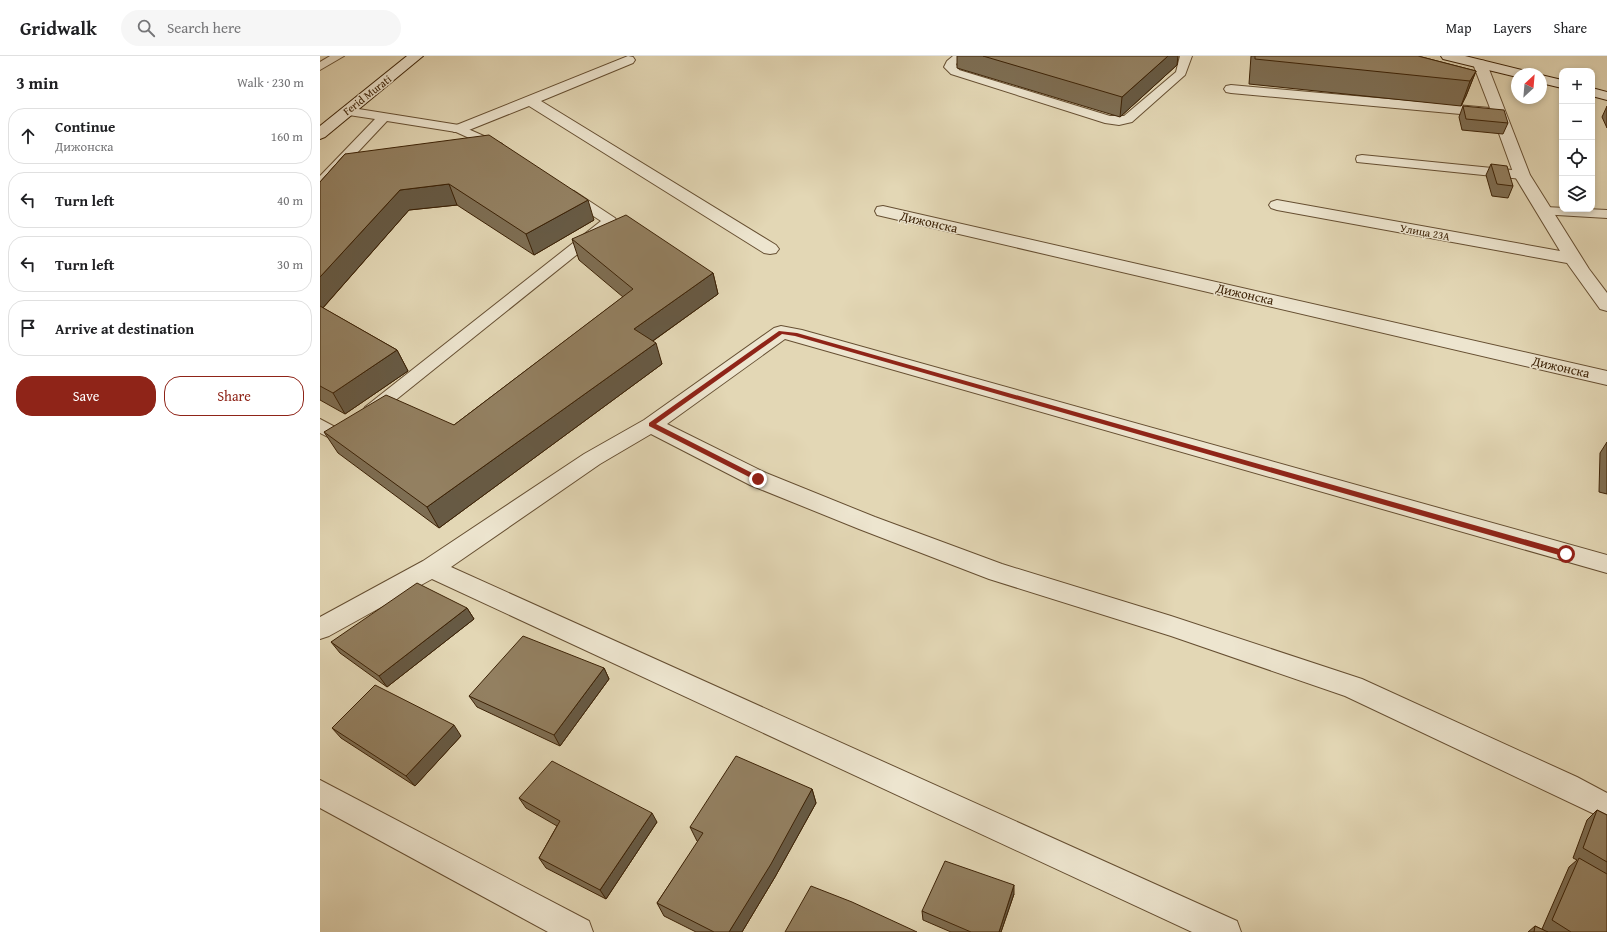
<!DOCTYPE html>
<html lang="en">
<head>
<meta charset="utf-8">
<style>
	body { margin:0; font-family:"Gentium Book Plus",serif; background:#f6f6f6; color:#202124 }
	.controls { position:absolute; right:12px; top:12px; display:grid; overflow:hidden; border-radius:8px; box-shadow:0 2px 6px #0003 }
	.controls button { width:36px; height:36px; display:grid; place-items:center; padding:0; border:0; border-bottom:1px solid #e0e0e0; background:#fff; color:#202124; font:20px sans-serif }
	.compass { position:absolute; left:1191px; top:12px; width:36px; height:36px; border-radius:50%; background:#fff; box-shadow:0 2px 6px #0003; rotate:26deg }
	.stop { position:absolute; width:12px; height:12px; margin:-9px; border:3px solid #8f2418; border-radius:50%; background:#fff }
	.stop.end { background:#8f2418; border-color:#fff; box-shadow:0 1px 4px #0008 }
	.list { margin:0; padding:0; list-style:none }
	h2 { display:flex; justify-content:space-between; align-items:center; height:52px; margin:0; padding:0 16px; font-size:17px }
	h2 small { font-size:13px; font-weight:400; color:#757577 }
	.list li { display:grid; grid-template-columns:26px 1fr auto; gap:12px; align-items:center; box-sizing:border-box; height:56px; margin:0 8px 8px; padding:0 8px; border:1px solid #e0e0e0; border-radius:16px }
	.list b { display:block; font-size:15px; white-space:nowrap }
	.list p { margin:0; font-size:13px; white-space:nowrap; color:#757577 }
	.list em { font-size:13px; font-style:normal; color:#757577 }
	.actions { display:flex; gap:8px; padding:12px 16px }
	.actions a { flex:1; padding:9px 0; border:1px solid #8f2418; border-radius:16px; text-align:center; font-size:14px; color:#8f2418 }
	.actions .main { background:#8f2418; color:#fff }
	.icon { flex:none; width:22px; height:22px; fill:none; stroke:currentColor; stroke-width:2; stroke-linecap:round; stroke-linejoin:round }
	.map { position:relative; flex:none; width:1287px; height:876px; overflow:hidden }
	header { display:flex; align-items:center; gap:24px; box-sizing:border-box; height:56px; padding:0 20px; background:#fff; border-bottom:1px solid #e0e0e0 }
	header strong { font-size:19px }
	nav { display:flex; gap:22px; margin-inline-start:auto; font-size:14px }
	.search { width:280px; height:36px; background:#f6f6f6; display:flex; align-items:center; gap:10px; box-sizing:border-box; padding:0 14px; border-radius:22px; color:#757577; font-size:15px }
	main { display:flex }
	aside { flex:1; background:#fff }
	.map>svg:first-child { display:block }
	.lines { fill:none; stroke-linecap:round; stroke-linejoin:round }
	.lane-casing { stroke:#664f32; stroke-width:2 }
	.street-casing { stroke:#664f32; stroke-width:2 }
	.secondary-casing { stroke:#3c2206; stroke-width:2 }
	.lane { fill:#ede5cf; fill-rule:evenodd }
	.street { fill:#ede5cf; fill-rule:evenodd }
	.secondary { fill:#ede5cf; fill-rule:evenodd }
	.wall { fill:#7e6e53; stroke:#3c2206 }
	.shaded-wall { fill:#675a44; stroke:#3c2206 }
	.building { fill:#938061; stroke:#3c2206 }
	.route { fill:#8f2418 }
	.labels { text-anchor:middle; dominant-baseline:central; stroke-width:3; stroke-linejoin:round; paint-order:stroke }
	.far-street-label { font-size:11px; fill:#3c2206; stroke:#ede5cf }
	.street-label { font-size:13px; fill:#3c2206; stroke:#ede5cf }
</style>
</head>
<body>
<header>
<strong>Gridwalk</strong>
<div class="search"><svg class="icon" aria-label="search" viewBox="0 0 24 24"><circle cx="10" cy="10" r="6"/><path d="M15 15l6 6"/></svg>Search here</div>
<nav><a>Map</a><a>Layers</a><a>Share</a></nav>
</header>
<main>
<aside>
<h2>3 min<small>Walk · 230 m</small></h2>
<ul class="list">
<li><svg class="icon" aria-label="ahead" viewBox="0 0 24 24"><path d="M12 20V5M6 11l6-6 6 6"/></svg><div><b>Continue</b><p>Дижонска</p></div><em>160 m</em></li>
<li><svg class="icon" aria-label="left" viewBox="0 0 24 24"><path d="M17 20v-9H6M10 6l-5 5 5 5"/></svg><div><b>Turn left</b></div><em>40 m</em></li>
<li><svg class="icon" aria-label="left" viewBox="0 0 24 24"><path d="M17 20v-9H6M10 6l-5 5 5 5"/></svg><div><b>Turn left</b></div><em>30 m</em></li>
<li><svg class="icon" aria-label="arrive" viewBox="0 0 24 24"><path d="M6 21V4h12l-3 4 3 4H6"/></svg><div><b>Arrive at destination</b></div></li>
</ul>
<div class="actions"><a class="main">Save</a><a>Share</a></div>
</aside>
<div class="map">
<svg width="1287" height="876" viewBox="0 0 1287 876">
	<rect width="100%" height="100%" fill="#e3d7b5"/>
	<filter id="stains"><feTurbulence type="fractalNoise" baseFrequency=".005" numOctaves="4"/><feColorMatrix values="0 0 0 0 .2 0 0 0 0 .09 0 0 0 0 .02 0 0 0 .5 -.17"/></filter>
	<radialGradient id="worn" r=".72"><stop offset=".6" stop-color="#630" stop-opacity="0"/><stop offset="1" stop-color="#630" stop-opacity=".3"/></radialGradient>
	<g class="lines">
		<!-- lane casing -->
		<g class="lane-casing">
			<g id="lane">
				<polygon points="10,0 24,0 0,14 0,6"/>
				<polygon points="633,0 646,0 636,8 639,14 790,60 804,60 856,16 860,0 872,0 865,19 812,66 799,69 785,67 631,18 624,11 627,5"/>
				<polygon points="26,51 139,69 182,88 184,91 178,95 136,76 67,65 5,131 0,132 0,120 55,63 22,58 20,55"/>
				<polygon points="1042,99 1202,115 1209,119 1202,123 1037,106 1036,103 1037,100"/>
				<polygon points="249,134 254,135 295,162 297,165 295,168 57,359 51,361 45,359 43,355 45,351 281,165 244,141 242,138 244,135"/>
				<polygon points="1225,151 1287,154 1287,162 1220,158 1218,155 1220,152"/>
				<polygon points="0,363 17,372 27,367 33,369 35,373 24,384 18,386 0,377"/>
			</g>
		</g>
		<!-- street casing -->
		<g class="street-casing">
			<g id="street">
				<polygon points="308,0 313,1 315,4 313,7 221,45 456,189 459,193 456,197 450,198 444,197 209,50 144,76 134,76 131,73 134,70"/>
				<polygon points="1160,4 1165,5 1167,8 1210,119 1269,213 1287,237 1287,255 1280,253 1247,207 957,154 951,152 949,149 951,146 957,144 1240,195 1194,119 1173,61 911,37 906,36 904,33 906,30 911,29 1170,52 1153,8 1155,5"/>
				<polygon points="563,150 1287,315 1287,329 557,159 555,155 557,151"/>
				<polygon points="461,270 482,274 1287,499 1287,517 465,283 347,368 446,417 555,461 682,508 851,560 1042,623 1257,721 1287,737 1287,764 1025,640 851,580 669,523 539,473 430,429 331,378 280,408 131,511 917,865 921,876 872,876 112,523 9,580 0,583 0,561 103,505 264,398 324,364 454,272"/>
				<polygon points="0,724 269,865 273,876 228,876 0,752"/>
			</g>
		</g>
		<!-- secondary casing -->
		<g class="secondary-casing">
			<g id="secondary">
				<polygon points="87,0 103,0 5,81 0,83 0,70"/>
				<polygon points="1121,0 1145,0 1206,15 1208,18 1197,18 1197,21 1123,3"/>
				<polygon points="1221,19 1242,24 1242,32 1221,27"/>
				<polygon points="1272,32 1287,36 1287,44 1272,40"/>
			</g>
		</g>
		<!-- lane -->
		<use href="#lane" class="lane"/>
		<!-- street -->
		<use href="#street" class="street"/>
		<!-- secondary -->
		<use href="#secondary" class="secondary"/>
	</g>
	<!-- wall -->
	<g class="wall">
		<polygon points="637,0 858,0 857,9 800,61 637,12"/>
		<polygon points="931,0 1098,0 1156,15 1146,40 1141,50 929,28"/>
		<polygon points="1143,50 1188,67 1183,78 1142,74 1139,61"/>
		<polygon points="1287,50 1287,72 1282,61"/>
		<polygon points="25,98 274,164 214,199 137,149 89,154 3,252 77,294 88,315 25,358 0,344 0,126"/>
		<polygon points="1171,108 1193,130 1188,142 1172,140 1166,119"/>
		<polygon points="252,183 393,217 398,238 333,285 342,308 119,472 18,397 4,376 134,369 303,241 259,204"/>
		<polygon points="1287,386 1287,438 1279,436 1280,397"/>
		<polygon points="147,552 154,563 67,631 20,597 11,586"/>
		<polygon points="284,612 289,623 240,690 157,651 149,640"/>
		<polygon points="12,672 141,680 95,730 21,682"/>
		<polygon points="492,733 496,747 455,821 422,876 376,876 344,860 337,847 378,786 377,785 370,771"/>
		<polygon points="199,742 337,766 286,843 226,812 219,802 237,770 206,752"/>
		<polygon points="1277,754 1287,759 1287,876 1208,876 1215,870 1225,875 1222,873 1249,811 1257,804 1253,802 1267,764"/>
		<polygon points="694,838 681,876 631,876 603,864 602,855"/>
	</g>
	<!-- shaded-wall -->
	<g class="shaded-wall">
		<polygon points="848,0 858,0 857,9 800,61 802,41"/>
		<polygon points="1156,15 1146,40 1141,50 1150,25"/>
		<polygon points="129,128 137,149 89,154 0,255 0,221 80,134"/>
		<polygon points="268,144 274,164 214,199 206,178"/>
		<polygon points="393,217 398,238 320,294 314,273"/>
		<polygon points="336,287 342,308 119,472 107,451"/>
		<polygon points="77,294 88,315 25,358 13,337"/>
		<polygon points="147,552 154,563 67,631 59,620"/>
		<polygon points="284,612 289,623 240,690 234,679"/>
		<polygon points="134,669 141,680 95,730 86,720"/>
		<polygon points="492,733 496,747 455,821 422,876 409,876"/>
		<polygon points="332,757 337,766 286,843 280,834"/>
		<polygon points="694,829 694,838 681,876 679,876"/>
	</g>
	<!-- building -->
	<g class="building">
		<polygon points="663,0 848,0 802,41"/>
		<polygon points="935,0 1098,0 1156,15 1150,25 935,3"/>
		<polygon points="1143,50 1184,54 1188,67 1146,63"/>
		<polygon points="169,79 268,144 206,178 129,128 80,134 0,221 0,126 25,98"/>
		<polygon points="1171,108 1187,110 1193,130 1177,128"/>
		<polygon points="306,159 393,217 314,273 336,287 107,451 4,376 66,339 134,369 313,233 252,183"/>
		<polygon points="0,250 77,294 13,337 0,330"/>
		<polygon points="97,527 147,552 59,620 11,586"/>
		<polygon points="203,580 284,612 234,679 149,640"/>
		<polygon points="55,629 134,669 86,720 12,672"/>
		<polygon points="416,700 492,733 451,808 409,876 394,876 337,847 383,777 370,771"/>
		<polygon points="232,705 332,757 280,834 219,802 240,765 199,742"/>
		<polygon points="1277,754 1287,759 1287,806 1263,792"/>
		<polygon points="1259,802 1287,818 1287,876 1251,876 1232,864"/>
		<polygon points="625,805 694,829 679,876 651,876 602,855"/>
		<polygon points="491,830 532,846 597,876 465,876"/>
		<polygon points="1215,870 1228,876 1214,876"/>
	</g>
	<!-- route -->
	<polygon class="route" points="459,275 477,277 1246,495 1249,498 1246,501 475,280 462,278 336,368 440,421 440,424 435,424 329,370 329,367"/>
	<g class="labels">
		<!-- far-street labels -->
		<g class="far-street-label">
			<text transform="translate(47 39) rotate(-38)">Ferid Murati</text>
			<text transform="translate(1105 176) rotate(10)">Улица 23А</text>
		</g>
		<!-- street labels -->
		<g class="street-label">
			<text transform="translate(609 166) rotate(13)">Дижонска</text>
			<text transform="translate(925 238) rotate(13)">Дижонска</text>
			<text transform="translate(1241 311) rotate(13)">Дижонска</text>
		</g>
	</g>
	<rect width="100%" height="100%" filter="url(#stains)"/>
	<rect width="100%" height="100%" fill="url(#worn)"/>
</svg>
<div class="controls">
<button>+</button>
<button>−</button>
<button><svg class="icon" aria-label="locate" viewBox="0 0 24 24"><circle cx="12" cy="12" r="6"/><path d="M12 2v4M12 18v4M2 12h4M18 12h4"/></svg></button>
<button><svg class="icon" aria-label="layers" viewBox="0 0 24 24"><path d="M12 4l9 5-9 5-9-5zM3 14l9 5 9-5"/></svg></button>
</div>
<svg class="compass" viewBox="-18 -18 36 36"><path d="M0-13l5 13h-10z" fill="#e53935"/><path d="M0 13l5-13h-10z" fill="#757577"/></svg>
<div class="stop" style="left:1246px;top:498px"></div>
<div class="stop end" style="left:438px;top:423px"></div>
</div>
</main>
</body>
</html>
